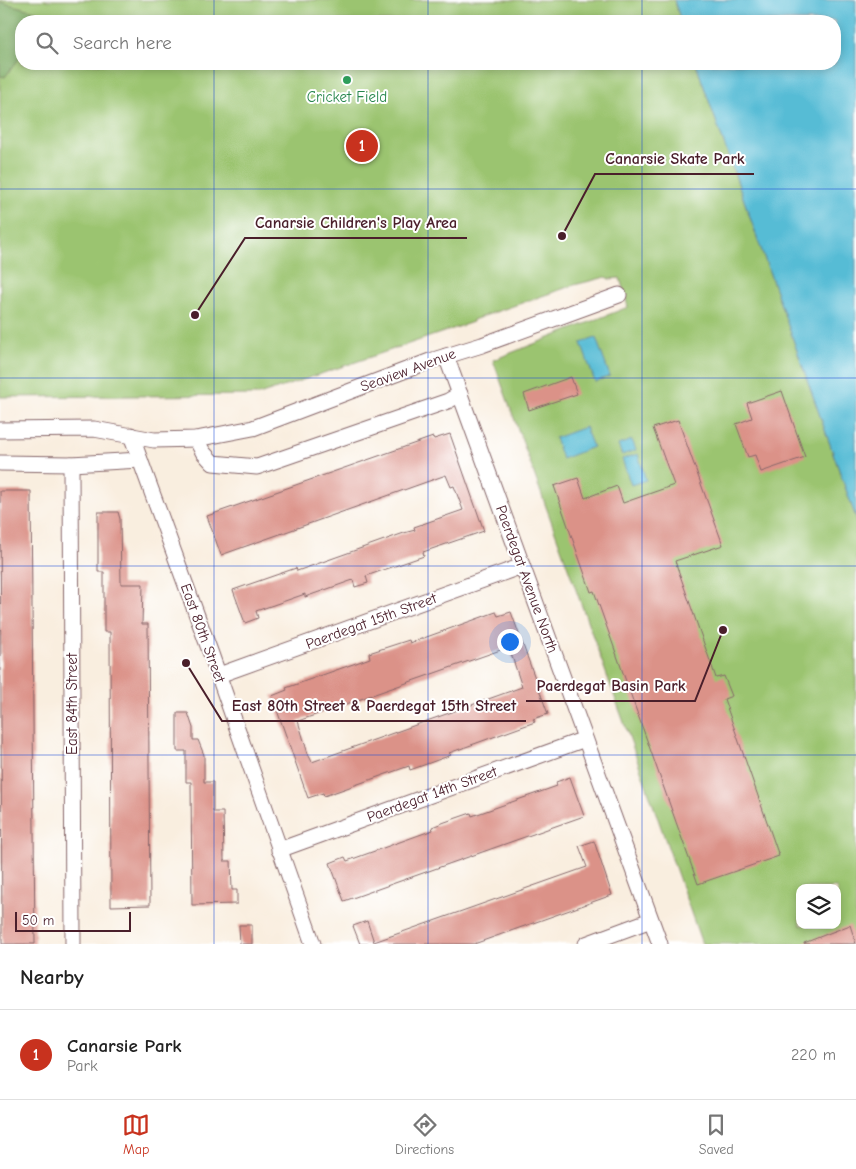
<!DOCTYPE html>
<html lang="en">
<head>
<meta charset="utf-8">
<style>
	body { margin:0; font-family:"Comic Neue",sans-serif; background:#f6f6f6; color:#222 }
	.controls { position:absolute; right:15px; bottom:15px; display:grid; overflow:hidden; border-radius:10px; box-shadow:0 2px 8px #0003 }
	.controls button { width:45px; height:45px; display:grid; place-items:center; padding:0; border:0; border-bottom:1px solid #e0e0e0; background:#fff; color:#222; font:25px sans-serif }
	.scale { position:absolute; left:15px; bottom:12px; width:116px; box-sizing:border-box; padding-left:5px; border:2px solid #4a1f2b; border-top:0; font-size:14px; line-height:18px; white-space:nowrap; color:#4a1f2b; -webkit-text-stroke:4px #fff; paint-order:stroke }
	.you { position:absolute; left:509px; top:641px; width:18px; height:18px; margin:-12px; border:4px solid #fff; border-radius:50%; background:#1a73e8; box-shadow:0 0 0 8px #1a73e833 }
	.badge { display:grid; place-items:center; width:32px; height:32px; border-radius:50%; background:#c8321e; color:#fff; font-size:16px; font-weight:700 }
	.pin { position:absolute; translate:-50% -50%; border:2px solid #fff; box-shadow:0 1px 5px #0006 }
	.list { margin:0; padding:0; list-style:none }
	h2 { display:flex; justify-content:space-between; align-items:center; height:65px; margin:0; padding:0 20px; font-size:21px }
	h2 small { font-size:16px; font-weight:400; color:#767676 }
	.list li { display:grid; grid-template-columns:32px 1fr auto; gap:15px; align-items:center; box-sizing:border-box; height:90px; padding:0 20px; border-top:1px solid #e0e0e0 }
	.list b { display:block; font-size:19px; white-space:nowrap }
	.list p { margin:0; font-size:16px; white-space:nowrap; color:#767676 }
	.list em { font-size:16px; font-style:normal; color:#767676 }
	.icon { flex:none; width:28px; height:28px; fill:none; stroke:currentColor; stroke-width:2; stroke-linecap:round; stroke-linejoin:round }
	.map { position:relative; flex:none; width:856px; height:944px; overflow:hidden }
	.search { position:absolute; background:#fff; box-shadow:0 2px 8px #0003; left:15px; right:15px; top:15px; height:55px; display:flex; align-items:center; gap:12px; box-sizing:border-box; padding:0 18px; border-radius:20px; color:#767676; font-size:19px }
	.sheet { height:155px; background:#fff }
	nav { display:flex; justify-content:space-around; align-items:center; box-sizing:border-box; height:70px; border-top:1px solid #e0e0e0; background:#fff; font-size:14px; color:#767676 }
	nav a { display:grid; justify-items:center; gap:2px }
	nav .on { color:#c8321e }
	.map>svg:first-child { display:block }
	.green { fill:#9bc470; stroke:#72724e; fill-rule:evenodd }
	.forest { fill:#7caa62; stroke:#636446 }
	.water { fill:#57bcd5; stroke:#506e80 }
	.building { fill:#db9288; fill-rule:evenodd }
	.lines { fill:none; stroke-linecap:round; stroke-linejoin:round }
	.minor-casing { stroke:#87676a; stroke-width:17 }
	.minor { stroke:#fff; stroke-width:15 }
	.grid { fill:none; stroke:#1d4ed8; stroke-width:1; stroke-opacity:0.55 }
	.leisure-dot { fill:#2e9e5b; stroke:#fff; stroke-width:2 }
	.labels { text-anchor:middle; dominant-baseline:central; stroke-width:4; stroke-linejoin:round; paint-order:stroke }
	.leisure-label { font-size:15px; fill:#27864d; stroke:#fff }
	.street-label { font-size:15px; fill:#4a1f2b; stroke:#fff }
	.leader { fill:none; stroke:#4a1f2b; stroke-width:2 }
	.callout-dot { fill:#4a1f2b; stroke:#fff; stroke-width:2 }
	.callout-label { font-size:16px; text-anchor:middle; font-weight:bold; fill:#4a1f2b; stroke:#fff; stroke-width:4; stroke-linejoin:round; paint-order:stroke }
</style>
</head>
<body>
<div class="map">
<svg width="856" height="944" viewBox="0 0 856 944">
	<rect width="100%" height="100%" fill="#fff"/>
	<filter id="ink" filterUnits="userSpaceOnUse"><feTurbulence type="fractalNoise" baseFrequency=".02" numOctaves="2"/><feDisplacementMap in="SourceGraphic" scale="10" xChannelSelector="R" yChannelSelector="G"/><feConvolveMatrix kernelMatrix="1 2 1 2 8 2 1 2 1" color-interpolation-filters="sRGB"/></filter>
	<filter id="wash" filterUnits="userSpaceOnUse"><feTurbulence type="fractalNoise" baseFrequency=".0096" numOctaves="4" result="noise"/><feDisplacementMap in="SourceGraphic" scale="20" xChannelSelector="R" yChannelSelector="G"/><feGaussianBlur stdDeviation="1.12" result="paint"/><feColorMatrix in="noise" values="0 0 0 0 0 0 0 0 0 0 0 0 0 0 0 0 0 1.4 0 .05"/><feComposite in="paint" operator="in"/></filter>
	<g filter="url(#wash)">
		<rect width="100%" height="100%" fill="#f9eedf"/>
		<!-- green -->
		<path class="green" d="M0,0H674L681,21H21V64H696L856,518V944H702L631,742L493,360L628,307L620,278L609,279L606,277L574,285L484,316L473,320V322L259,395L0,397ZM800,888H837V925H800Z"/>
		<!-- forest -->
		<polygon class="forest" points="0,2 43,13 40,21 21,21 21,56 5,77 0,76"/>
		<!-- water -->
		<g class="water">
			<polygon points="674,0 856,0 856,518 696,64 835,64 835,21 681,21"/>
			<polygon points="596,338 610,376 595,382 581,343"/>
			<polygon points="585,427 593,447 562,459 555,438"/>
			<polygon points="632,440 636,450 622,455 618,445"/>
			<polygon points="638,454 646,480 631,485 622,459"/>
		</g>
		<g id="blocks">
			<!-- building -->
			<g class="building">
				<polygon points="571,377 577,394 529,410 524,394"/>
				<polygon points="782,391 805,457 761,472 755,455 748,457 736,424 752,418 747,403"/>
				<polygon points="678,420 723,545 675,561 716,678 724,676 732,696 724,699 779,856 698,884 594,591 591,592 554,486 578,478 585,498 617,486 623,503 674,485 653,428"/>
				<polygon points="450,434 484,531 423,552 424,556 366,576 368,583 355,587 353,580 305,597 305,594 256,611 258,618 245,623 233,590 296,568 297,571 404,533 415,530 414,527 463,510 454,486 451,487 446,475 221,555 207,516 433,437 434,439"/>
				<polygon points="0,491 31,491 35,944 2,944"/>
				<polygon points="98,512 118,512 120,519 121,584 143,584 142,624 148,624 150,905 111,906 110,632 104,632 104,572 98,572"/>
				<path d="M496,612L498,616L511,612L548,714L533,719L535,722L449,753L451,755L432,762L410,770L409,766L324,796L323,793L308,798L272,696L287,690L286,688L370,658L369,653L409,640L410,643ZM509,647L522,687L312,762L308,754L298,721Z"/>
				<polygon points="177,713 188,713 193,728 193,740 198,740 204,755 204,782 213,782 213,812 223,812 224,861 231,861 232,890 237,890 237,904 192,905 191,782 186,782 186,751 177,751"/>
				<polygon points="570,777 584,816 344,901 330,863 345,857 347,861 433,830 432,827 445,822 471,813 472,816 543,791 557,786 556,782"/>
				<polygon points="594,841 612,895 474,944 360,944 353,926 367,921 374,942 587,867 579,846"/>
				<polygon points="239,925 252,925 252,944 240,944"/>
				<polygon points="850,925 856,944 804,944 804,943"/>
			</g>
		</g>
	</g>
	<g filter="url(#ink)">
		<use href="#blocks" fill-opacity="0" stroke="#87676a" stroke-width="1"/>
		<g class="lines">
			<!-- minor casing -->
			<g class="minor-casing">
				<g id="minor">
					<polyline points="446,356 660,944"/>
					<polyline points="0,430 94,429 154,440 196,439 253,428 430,361 482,345 619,295"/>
					<polyline points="131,435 211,654 313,944"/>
					<polyline points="196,439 203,452 213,463 257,467 448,401 460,394"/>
					<polyline points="0,463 71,464 140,460"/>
					<polyline points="71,464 73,944"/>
					<polyline points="219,675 522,566"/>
					<polyline points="279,850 585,739"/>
					<polyline points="586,944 651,920"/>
				</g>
			</g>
			<!-- minor -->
			<use href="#minor" class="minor"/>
		</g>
	</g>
	<!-- grid -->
	<path class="grid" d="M214,0V21M428,0V21M642,0V21M214,64V944M428,64V944M642,64V944M0,189H856M0,378H856M0,566H856M0,755H856"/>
	<!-- markers -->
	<circle class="leisure-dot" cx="347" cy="80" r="5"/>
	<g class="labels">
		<!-- leisure labels -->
		<g class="leisure-label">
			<text x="347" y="97">Cricket Field</text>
		</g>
		<!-- street labels -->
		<g class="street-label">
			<text transform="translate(408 370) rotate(-20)">Seaview Avenue</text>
			<text transform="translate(527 579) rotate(70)">Paerdegat Avenue North</text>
			<text transform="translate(371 621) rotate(-20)">Paerdegat 15th Street</text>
			<text transform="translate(203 633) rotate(70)">East 80th Street</text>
			<text transform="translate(72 704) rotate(-90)">East 84th Street</text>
			<text transform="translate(432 794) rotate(-20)">Paerdegat 14th Street</text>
		</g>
	</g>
	<!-- callouts -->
	<path class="leader" d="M562 236L595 174H754M195 315L245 238H467M723 630L695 701H526M186 663L222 721H526"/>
	<g class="callout-dot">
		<circle cx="562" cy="236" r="5"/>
		<circle cx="195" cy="315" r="5"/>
		<circle cx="723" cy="630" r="5"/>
		<circle cx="186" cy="663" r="5"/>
	</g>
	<g class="callout-label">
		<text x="675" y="164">Canarsie Skate Park</text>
		<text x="356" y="228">Canarsie Children's Play Area</text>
		<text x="611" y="691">Paerdegat Basin Park</text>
		<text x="374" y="711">East 80th Street &amp; Paerdegat 15th Street</text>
	</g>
</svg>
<div class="controls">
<button><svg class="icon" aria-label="layers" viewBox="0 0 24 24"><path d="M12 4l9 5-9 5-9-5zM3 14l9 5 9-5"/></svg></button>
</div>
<div class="scale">50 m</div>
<div class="you"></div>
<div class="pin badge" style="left:362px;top:146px">1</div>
<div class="search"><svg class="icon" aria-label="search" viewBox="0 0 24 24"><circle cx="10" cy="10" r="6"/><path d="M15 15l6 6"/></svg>Search here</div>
</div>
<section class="sheet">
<h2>Nearby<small></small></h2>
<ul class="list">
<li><span class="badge">1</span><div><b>Canarsie Park</b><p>Park</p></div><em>220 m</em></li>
</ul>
</section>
<nav>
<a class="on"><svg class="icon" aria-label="map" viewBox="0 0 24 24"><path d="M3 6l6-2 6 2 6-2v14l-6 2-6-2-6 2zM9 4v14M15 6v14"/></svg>Map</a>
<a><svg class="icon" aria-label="directions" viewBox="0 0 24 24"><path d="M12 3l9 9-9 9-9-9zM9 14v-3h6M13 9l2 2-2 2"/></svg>Directions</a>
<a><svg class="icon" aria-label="saved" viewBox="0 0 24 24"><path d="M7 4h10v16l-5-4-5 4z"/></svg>Saved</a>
</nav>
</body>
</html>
